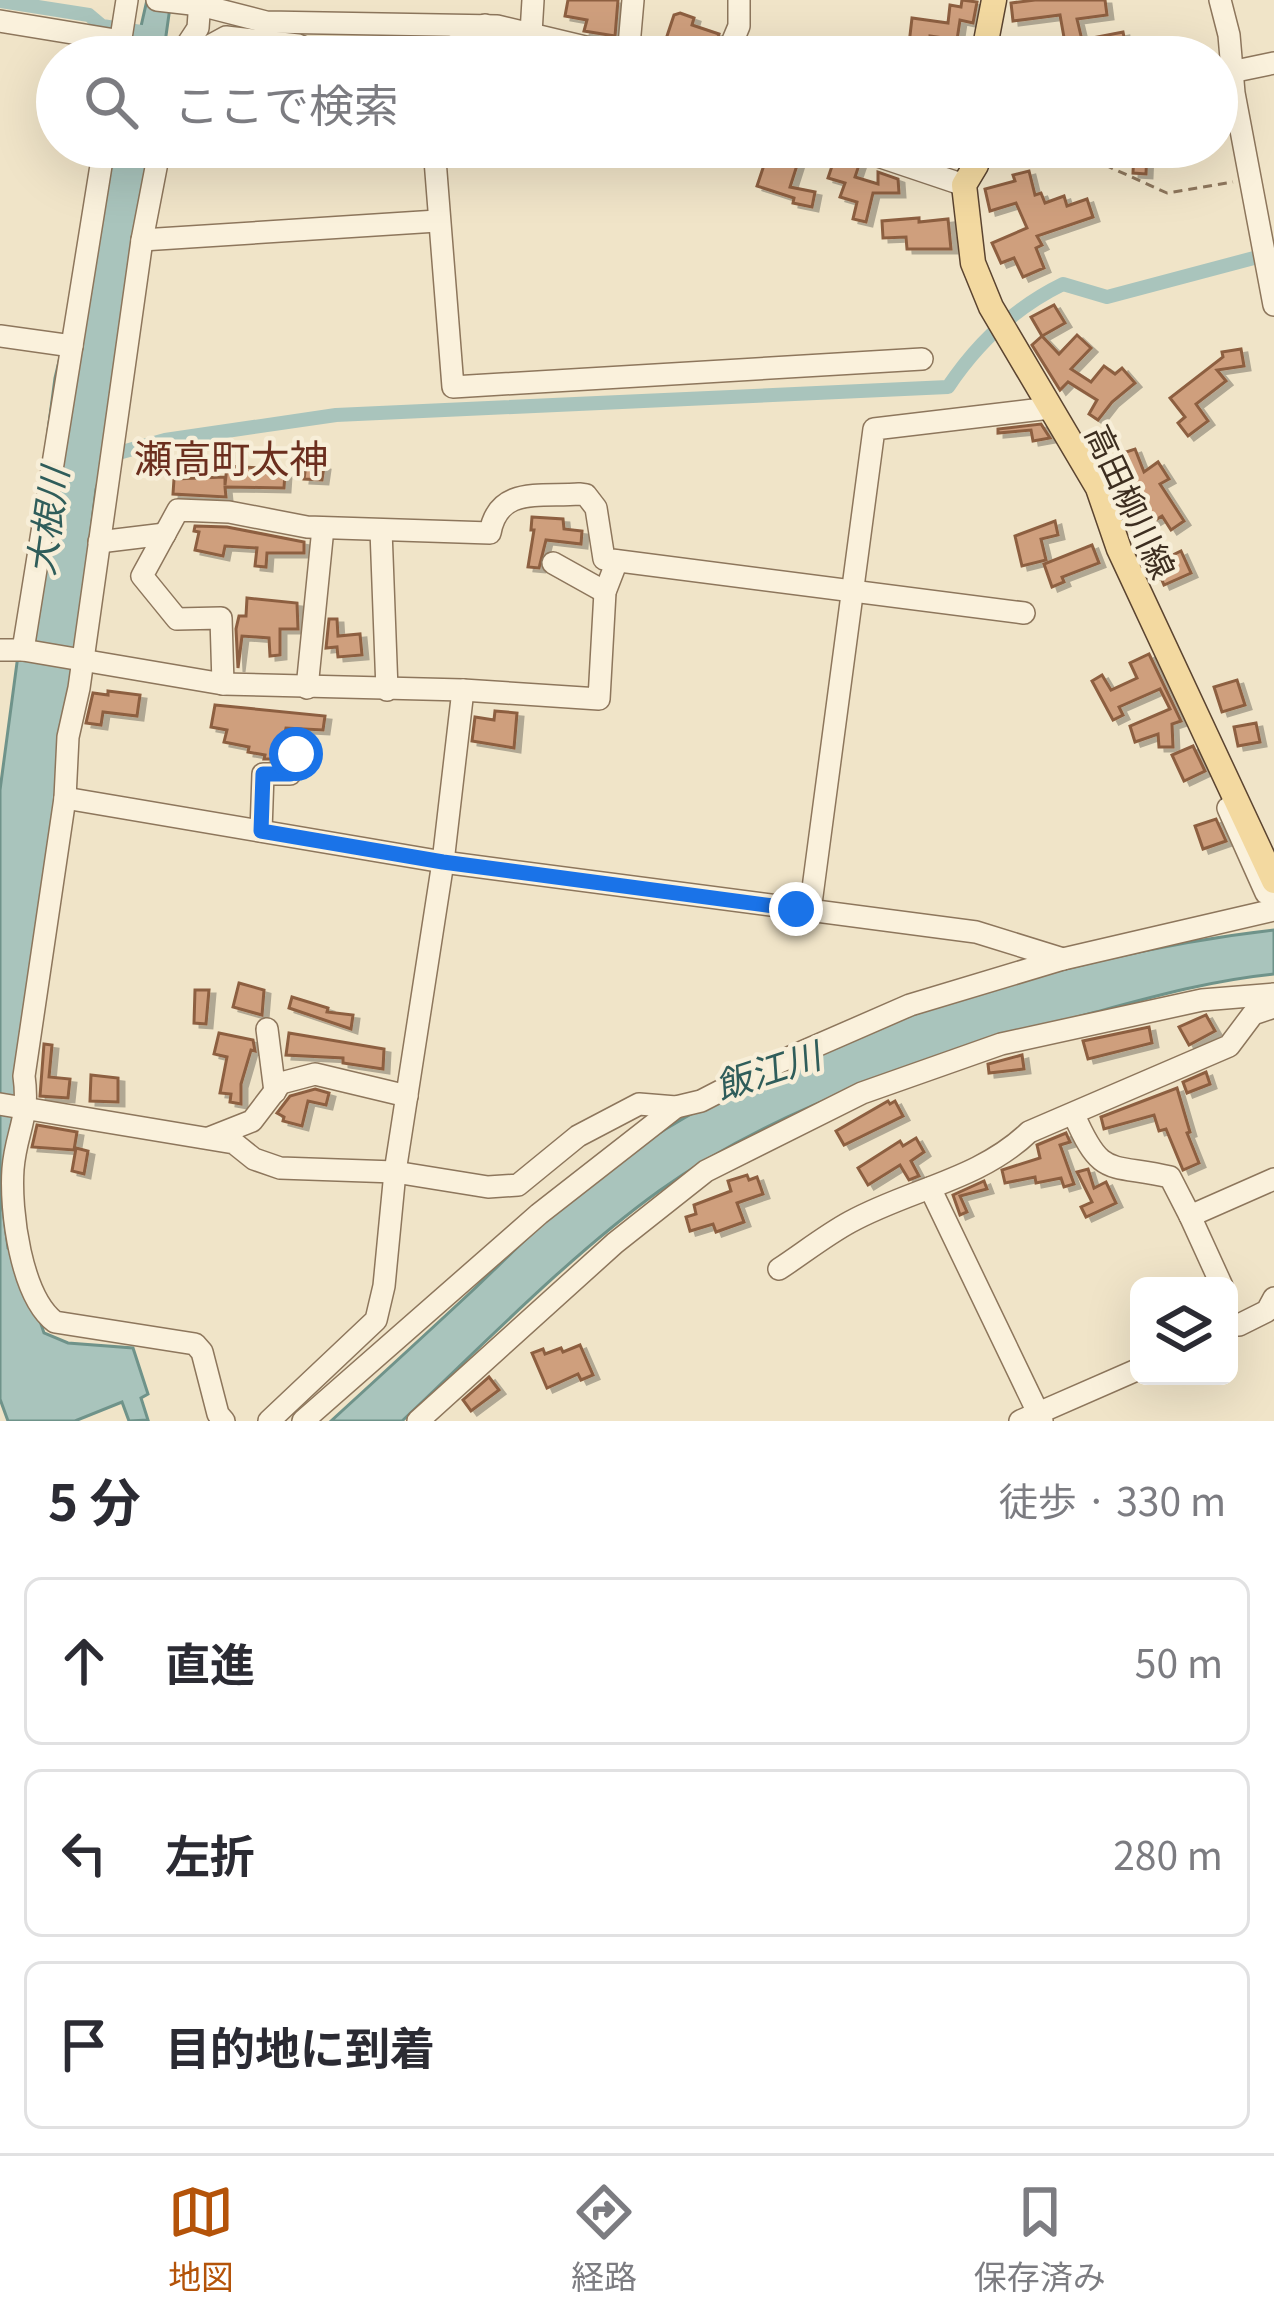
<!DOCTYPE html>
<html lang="ja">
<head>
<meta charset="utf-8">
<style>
	body { margin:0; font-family:Georgia,"Noto Sans JP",serif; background:#f7f7f7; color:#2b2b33 }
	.controls { position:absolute; right:36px; bottom:36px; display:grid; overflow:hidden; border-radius:18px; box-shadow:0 12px 48px #0002 }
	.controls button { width:108px; height:108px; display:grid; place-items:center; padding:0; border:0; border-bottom:3px solid #e1e1e2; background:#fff; color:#2b2b33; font:60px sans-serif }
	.stop { position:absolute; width:36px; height:36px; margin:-27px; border:9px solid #1a73e8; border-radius:50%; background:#fff }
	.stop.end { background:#1a73e8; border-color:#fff; box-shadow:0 3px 12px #0008 }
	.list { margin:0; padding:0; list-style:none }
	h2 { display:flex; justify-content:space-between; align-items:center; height:156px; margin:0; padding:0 48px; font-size:51px }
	h2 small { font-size:39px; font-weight:400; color:#7c7c81 }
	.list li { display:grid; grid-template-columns:78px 1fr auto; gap:36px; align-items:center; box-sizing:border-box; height:168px; margin:0 24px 24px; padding:0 24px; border:3px solid #e1e1e2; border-radius:18px }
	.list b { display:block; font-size:45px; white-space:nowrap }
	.list em { font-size:39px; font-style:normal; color:#7c7c81 }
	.icon { flex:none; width:66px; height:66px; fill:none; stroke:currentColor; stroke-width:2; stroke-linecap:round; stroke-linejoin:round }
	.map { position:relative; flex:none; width:1274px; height:1421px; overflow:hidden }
	.search { position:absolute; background:#fff; box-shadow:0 12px 48px #0002; left:36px; right:36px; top:36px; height:132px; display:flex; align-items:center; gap:30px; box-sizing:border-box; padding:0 42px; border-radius:66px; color:#7c7c81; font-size:45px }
	.sheet { height:732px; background:#fff }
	nav { display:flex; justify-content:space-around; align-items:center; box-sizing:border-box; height:168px; border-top:3px solid #e1e1e2; background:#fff; font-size:33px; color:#7c7c81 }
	nav a { display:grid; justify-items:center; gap:6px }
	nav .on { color:#b45309 }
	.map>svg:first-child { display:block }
	.water { fill:#a9c4bc; stroke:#6f938a; stroke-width:3 }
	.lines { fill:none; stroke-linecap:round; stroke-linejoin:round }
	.canal { stroke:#a9c4bc; stroke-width:14 }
	.building { fill:#cf9f7d; stroke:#8d5f41; stroke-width:3; filter:url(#shadow) }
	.minor-casing { stroke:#8d765c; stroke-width:24 }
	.major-casing { stroke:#5b4430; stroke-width:27 }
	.path { stroke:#8d765c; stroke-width:3; stroke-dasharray:9 6; stroke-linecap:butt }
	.minor { stroke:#faf1dc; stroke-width:21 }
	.major { stroke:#f3d9a0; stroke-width:24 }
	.route { stroke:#1a73e8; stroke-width:15 }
	.labels { text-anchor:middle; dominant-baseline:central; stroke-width:9; stroke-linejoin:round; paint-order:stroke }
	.street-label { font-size:33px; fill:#3d2e20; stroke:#f7eed8 }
	.water-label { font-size:36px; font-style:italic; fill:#2f5d5a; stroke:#f7eed8 }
	.quarter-label { font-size:39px; fill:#6b2e1e; stroke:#f7eed8 }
</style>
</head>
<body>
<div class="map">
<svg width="1274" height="1421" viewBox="0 0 1274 1421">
	<defs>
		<filter id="shadow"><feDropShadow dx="6" dy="4" stdDeviation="0" flood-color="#0004"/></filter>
	</defs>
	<rect width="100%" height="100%" fill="#f0e4c8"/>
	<!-- water -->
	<g class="water">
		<polygon points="147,0 171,0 163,57 134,57"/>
		<polygon points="110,147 150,147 103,467 96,489 29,1037 4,1162 1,1193 8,1248 17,1253 44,1333 68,1343 133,1348 148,1394 141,1398 148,1420 129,1421 122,1402 75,1421 8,1421 0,1399 0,790 55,378"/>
		<path d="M1274,930V974C1213,980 1155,996 1096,1012C951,1050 781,1103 659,1191C569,1256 485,1343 402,1421H331C378,1378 425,1335 471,1292C513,1252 553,1211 598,1175C769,1044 1061,954 1274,930Z"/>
	</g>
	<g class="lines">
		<!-- canal -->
		<g class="canal">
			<polyline points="0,1 89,15 102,26 154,34"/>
			<path d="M122,452L165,440L336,415L948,387C978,342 1016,307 1063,284L1107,297L1269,254"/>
		</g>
	</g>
	<!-- building -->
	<g class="building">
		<polygon points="568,0 618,0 615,36 584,31 587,20 565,16"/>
		<polygon points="962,0 977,2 973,23 960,20 957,40 930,36 929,57 891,57 891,43 909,44 912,18 948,23 950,5 961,7"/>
		<polygon points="1035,0 1105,0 1107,15 1077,19 1082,40 1123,32 1128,56 1022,57 1022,52 1065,43 1060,15 1013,21 1011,3"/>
		<polygon points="680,13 694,18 692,25 719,34 711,57 699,57 700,53 665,42 674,15"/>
		<polygon points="746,147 810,147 806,158 800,156 790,187 815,192 812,207 793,203 794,198 757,186 767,156"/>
		<polygon points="915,147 964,147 961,158 945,158 915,151"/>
		<polygon points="1134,149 1147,150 1146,174 1133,173"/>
		<polygon points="837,151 845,161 859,165 855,177 878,184 878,172 898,179 899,193 873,193 866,222 853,219 857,202 840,197 845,183 828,178"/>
		<polygon points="1029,171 1035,195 1041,193 1045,203 1064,196 1067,206 1087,199 1093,217 1037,236 1042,245 1036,248 1044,268 1023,277 1014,258 1001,263 992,243 1027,228 1016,203 990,211 985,189 1015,181 1013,175"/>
		<polygon points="919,218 919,222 948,219 951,249 907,249 906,237 883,238 882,221"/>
		<polygon points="1054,305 1065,323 1042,336 1059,354 1077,335 1091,348 1071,369 1091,382 1104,366 1115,374 1122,368 1135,383 1112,402 1098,420 1089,414 1097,400 1068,382 1060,390 1032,345 1042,336 1031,317"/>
		<polygon points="1241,349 1244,366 1217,370 1226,381 1196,404 1208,421 1188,436 1178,423 1185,417 1170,398 1223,357 1222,352"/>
		<polygon points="1041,424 1050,438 1033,441 1031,430 998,433 998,429"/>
		<polygon points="1135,449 1144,472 1158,462 1169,479 1160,484 1184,521 1171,530 1162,516 1149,524 1137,503 1125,511 1122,506 1115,488 1130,478 1120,454"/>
		<polygon points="306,464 324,466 322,480 304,479"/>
		<polygon points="227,466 276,469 285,473 284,488 225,487 226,497 173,494 174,479 225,477 225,485"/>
		<polygon points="532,517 563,519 564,529 582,531 581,544 546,540 539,568 528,567 534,530 531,530"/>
		<polygon points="1055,521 1058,535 1041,539 1046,560 1022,566 1015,536"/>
		<polygon points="195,526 227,527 304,542 304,553 267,553 266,567 255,566 257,548 225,546 223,556 195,550 199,532 194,531"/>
		<polygon points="1092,545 1099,563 1062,577 1064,582 1052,587 1044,564"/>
		<polygon points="1181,551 1191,573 1164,585 1159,573 1150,576 1142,559 1147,558 1150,566"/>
		<polygon points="247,598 297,603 298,629 280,629 280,655 270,656 269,638 242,636 238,668 236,629 239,616 246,616"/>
		<polygon points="329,619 337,619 338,636 360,634 362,655 338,657 337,647 326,648"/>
		<polygon points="1149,654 1181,721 1172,724 1173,747 1159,747 1158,734 1135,742 1130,726 1170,709 1160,689 1119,707 1123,715 1113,720 1092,681 1102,675 1111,690 1137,678 1130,663"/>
		<polygon points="1237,680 1245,705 1222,712 1214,687"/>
		<polygon points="108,691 140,695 137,716 103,712 101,725 86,723 93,693 108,695"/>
		<polygon points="215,705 325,716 323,730 286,728 279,759 264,759 265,755 248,752 249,747 224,742 227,730 211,727"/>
		<polygon points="495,711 517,713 514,748 472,741 475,717 494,720"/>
		<polygon points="1256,723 1260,742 1238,746 1234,727"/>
		<polygon points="1193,746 1205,771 1184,781 1172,755"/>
		<polygon points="1216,819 1226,841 1203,849 1195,826"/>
		<polygon points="239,983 264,990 262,1015 233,1007"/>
		<polygon points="195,990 209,990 206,1024 194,1023"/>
		<polygon points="292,997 328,1008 327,1012 353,1015 351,1029 289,1008"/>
		<polygon points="1206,1015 1215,1031 1189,1045 1179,1027"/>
		<polygon points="1149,1027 1152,1043 1088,1059 1083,1041"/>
		<polygon points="219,1033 253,1040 255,1051 251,1050 241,1084 241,1104 230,1102 231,1094 220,1093 227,1057 214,1054"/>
		<polygon points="289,1033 384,1049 383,1069 343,1063 343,1058 286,1055"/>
		<polygon points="44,1044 52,1045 49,1077 70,1079 68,1098 40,1096"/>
		<polygon points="1022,1055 1024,1069 989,1073 988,1064"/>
		<polygon points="1206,1072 1210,1084 1187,1093 1183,1082"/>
		<polygon points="91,1075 118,1078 118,1102 90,1101"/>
		<polygon points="1177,1088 1190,1132 1187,1133 1199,1163 1183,1170 1166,1129 1159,1131 1154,1115 1104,1129 1101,1117"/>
		<polygon points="315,1089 329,1093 326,1105 308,1101 302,1126 283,1121 284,1117 277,1113 290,1096"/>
		<polygon points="888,1101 890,1104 895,1101 903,1116 844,1145 836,1131"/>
		<polygon points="37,1125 77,1132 74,1150 32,1147"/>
		<polygon points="1066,1133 1070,1142 1060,1145 1074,1184 1064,1187 1061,1178 1036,1183 1035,1177 1005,1183 1002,1170 1040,1158 1037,1145"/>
		<polygon points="916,1138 924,1152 911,1161 919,1176 909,1180 900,1165 868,1185 858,1168 900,1141 903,1146"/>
		<polygon points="76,1148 88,1151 84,1174 72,1171"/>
		<polygon points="1088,1169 1094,1188 1106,1182 1116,1203 1086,1217 1081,1207 1092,1202 1077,1172"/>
		<polygon points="747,1175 749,1180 757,1177 763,1194 737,1203 744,1222 716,1232 713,1224 690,1231 686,1217 696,1214 694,1205 731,1191 728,1181"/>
		<polygon points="984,1181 987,1189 960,1196 967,1212 960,1215 953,1195"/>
		<polygon points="580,1345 593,1375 581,1380 578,1374 547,1388 532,1353 543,1349 545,1354 561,1348 563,1352"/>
		<polygon points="489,1377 499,1390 471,1411 463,1400"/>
	</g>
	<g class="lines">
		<!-- minor casing -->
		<g class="minor-casing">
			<g id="minor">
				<polyline points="157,0 200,5 266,22 497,26 627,57"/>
				<polyline points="1220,0 1229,35 1234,93 1274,305"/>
				<polyline points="0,21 121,41"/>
				<polyline points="531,33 533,0"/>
				<polyline points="185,48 191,56 226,37 298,45 324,57"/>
				<polyline points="118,57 127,0"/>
				<polyline points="179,57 198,28 200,0"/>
				<polyline points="451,57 453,46 485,25"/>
				<polyline points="628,57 633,0"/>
				<polyline points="726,57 739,26 739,0"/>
				<polyline points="1231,72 1274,63"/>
				<path d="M160,147L142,240L79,688L68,737L65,798L24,1076C30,1119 16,1131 13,1169C10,1211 21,1296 55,1322L195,1344L202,1352L218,1414L224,1421"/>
				<polyline points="434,147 453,387 922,359"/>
				<polyline points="851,147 964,185"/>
				<polyline points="142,240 437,221"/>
				<polyline points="0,336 72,346"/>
				<polyline points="381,530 387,690"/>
				<polyline points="99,542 165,534"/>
				<polyline points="553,563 605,592"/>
				<polyline points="0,650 23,650 223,684 463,690 443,862 395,1172 384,1286 376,1320 269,1421"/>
				<polyline points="23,650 104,147"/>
				<path d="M223,684L221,618L177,619L142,576L178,510L229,512L307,527L490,533C498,486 540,497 579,494L586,495L596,508L604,559L1024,613"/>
				<polyline points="307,688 323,528"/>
				<polyline points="463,690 599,699 605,592 617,561"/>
				<polyline points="65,798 443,862 976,932 1063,959"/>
				<polyline points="1228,808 1266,893"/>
				<polyline points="261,831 263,774 290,774 296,754"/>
				<polyline points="810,911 874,429 1050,408"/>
				<polyline points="267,1029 275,1092"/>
				<polyline points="0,1104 234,1143 254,1159 280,1168 395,1172 488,1187 518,1185 578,1136 639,1104 676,1107 701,1101 763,1069 910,1005 1063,959 1274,910"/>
				<path d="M1074,1115C1102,1179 1108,1163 1170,1177L1190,1216"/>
				<polyline points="209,1138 252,1121 281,1083 315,1074 407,1096"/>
				<polyline points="930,1188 1042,1421"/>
				<path d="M779,1269C802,1254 826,1235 850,1222C910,1189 979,1180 1029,1132L1229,1046L1253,1014L1274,1007"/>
				<polyline points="1222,1286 1190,1216 1274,1179"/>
				<polyline points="1239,1325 1267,1311 1274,1298"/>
				<polyline points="303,1421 539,1214 676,1107"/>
				<polyline points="418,1421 615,1243 706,1171 862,1093 1001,1044 1202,1000 1274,994"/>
				<polyline points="1020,1421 1139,1369"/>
			</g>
		</g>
		<!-- major casing -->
		<g class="major-casing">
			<g id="major">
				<polyline points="983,57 994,0"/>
				<polyline points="981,147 976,165 964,185 973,263 991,307 1098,488 1119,549 1274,881"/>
			</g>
		</g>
		<!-- path -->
		<polyline class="path" points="1001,148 1105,165 1167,193 1233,182"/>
		<!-- minor -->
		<use href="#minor" class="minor"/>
		<!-- major -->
		<use href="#major" class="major"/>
	</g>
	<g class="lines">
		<!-- route -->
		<polyline class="route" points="296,754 290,774 263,774 261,831 443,862 796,909"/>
	</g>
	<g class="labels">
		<!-- street labels -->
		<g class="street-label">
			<text transform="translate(1132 501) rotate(65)">高田柳川線</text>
		</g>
		<!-- water labels -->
		<g class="water-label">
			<text transform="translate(45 521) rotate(-82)">大根川</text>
			<text transform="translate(767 1068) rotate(-18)">飯江川</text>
		</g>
		<!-- quarter labels -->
		<g class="quarter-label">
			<text x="231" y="456">瀬高町太神</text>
		</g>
	</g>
</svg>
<div class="controls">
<button><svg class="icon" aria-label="layers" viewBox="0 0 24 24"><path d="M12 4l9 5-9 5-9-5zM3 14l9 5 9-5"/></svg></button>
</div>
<div class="stop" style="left:296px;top:754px"></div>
<div class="stop end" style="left:796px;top:909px"></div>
<div class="search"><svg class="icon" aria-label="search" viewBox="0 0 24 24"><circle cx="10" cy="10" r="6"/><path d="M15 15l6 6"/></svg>ここで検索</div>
</div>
<section class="sheet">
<h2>5 分<small>徒歩 · 330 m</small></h2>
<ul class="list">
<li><svg class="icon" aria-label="ahead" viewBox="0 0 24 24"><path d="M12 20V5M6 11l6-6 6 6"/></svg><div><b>直進</b></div><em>50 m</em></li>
<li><svg class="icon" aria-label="left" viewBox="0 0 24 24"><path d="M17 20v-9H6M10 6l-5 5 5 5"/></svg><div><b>左折</b></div><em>280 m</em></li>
<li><svg class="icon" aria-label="arrive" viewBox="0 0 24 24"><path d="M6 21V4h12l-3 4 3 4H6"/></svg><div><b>目的地に到着</b></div></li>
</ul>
</section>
<nav>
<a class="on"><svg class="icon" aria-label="map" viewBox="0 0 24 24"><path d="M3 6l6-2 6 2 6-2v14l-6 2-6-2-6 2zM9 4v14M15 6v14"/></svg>地図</a>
<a><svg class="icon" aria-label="directions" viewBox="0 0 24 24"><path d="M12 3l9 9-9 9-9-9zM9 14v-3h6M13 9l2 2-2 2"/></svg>経路</a>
<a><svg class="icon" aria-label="saved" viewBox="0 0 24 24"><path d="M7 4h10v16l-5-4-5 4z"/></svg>保存済み</a>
</nav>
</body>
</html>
